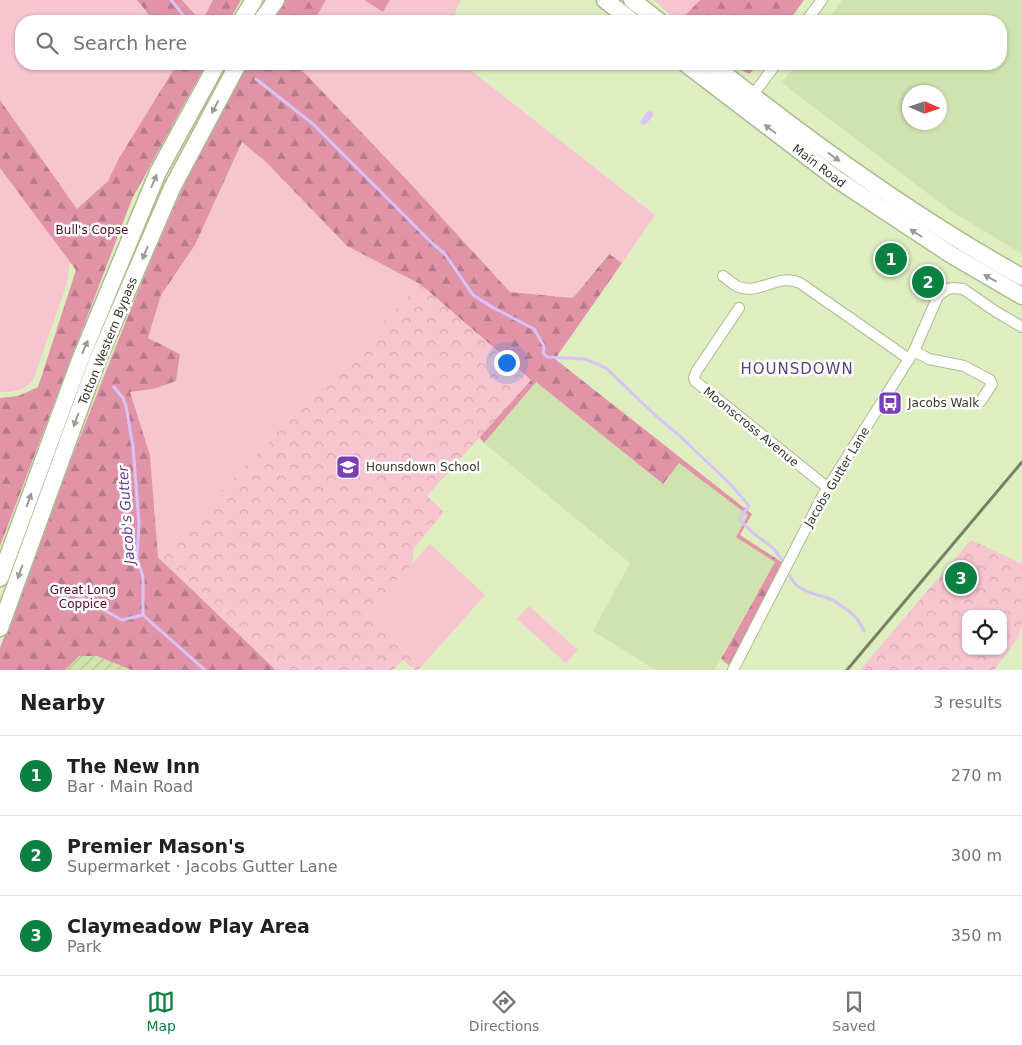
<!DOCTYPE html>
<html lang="en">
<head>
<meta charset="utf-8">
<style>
	body { margin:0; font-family:"DejaVu Sans",sans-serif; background:#f2f2f2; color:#202124 }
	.controls { position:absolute; right:15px; bottom:15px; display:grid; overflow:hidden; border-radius:10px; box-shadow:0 1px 4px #0004 }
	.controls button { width:45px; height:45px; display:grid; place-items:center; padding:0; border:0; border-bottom:1px solid #e0e0e0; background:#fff; color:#202124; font:25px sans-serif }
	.compass { position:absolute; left:902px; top:85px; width:45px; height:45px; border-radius:50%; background:#fff; box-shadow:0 1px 4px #0004; rotate:93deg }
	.you { position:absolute; left:506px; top:362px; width:18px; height:18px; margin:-12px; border:4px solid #fff; border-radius:50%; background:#1a73e8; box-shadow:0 0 0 8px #1a73e833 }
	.badge { display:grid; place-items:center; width:32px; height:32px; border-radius:50%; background:#0b8043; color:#fff; font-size:16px; font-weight:700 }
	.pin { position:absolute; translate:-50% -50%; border:2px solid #fff; box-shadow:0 1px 5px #0006 }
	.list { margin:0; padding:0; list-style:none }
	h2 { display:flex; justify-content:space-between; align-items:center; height:65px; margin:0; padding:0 20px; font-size:21px }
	h2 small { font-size:16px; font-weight:400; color:#757577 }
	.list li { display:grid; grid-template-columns:32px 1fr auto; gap:15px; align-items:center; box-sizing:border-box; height:80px; padding:0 20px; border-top:1px solid #e0e0e0 }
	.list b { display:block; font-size:19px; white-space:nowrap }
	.list p { margin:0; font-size:16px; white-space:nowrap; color:#757577 }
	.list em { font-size:16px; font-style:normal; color:#757577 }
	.icon { flex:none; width:28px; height:28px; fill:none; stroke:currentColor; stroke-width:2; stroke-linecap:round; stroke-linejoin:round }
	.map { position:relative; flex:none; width:1022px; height:670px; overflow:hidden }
	.search { position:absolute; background:#fff; box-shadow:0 1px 4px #0004; left:15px; right:15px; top:15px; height:55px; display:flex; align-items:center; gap:12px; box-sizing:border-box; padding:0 18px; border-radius:20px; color:#757577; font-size:19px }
	.sheet { height:305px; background:#fff }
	nav { display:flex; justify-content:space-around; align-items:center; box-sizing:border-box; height:70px; border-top:1px solid #e0e0e0; background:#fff; font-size:14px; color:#757577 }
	nav a { display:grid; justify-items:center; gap:2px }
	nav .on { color:#0b8043 }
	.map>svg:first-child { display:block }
	.built { fill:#d0e2ad; fill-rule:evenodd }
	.industrial { fill:url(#industrial-furrows) }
	.grass { fill:#f7c5d0 }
	.forest { fill:url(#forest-firs) }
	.park { fill:url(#park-crowns); fill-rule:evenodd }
	.water { fill:#d8c3f9 }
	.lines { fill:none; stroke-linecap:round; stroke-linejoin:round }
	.stream { stroke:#d8c3f9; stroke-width:3 }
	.street-casing { stroke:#adbb8f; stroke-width:12 }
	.primary-casing { stroke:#adbb8f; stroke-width:19 }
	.street { stroke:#fff; stroke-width:10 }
	.primary { stroke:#fff; stroke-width:16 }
	.rail { stroke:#778164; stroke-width:3 }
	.oneway { fill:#999c93 }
	.labels { text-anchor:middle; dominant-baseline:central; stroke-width:5; stroke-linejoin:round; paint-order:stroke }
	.street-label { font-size:12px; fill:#333927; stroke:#fff }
	.park-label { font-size:12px; fill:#500c26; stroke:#fff }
	.poi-label { font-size:12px; fill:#333927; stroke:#fff; text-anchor:start }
	.water-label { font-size:14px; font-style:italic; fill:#63408d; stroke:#fff }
	.quarter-label { font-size:15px; letter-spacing:1px; fill:#5a407c; stroke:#fff }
</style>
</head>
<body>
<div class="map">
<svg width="1022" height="670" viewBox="0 0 1022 670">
	<defs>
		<pattern id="industrial-furrows" width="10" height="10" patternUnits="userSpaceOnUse" patternTransform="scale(1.25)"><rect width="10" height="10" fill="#d0e2ad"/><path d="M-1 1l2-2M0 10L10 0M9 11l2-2" fill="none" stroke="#b3c395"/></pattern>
		<pattern id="forest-firs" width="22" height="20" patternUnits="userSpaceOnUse" patternTransform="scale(1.25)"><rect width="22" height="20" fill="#e194a8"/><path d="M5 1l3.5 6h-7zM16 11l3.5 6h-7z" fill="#b77a89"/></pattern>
		<pattern id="park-crowns" width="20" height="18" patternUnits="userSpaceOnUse" patternTransform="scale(1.25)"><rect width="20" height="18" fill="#f7c5d0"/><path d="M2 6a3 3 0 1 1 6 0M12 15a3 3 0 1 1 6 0" fill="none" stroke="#d4aab3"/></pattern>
	</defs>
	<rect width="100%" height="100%" fill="#deeec0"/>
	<!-- built -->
	<g class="built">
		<path d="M842,0H1022V254L951,211L782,83L796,64H1001V21H827ZM940,92V122H910V92Z"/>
		<polygon points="536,382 662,484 679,462 748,515 736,537 775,562 714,670 656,670 593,631 630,563 484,443"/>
	</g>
	<!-- industrial -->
	<polygon class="industrial" points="79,656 97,656 132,670 65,670"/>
	<!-- grass -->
	<g class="grass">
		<polygon points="0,0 137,0 154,21 21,21 21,64 177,64 118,160 108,181 77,209 0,100"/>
		<polygon points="182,0 213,0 202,21"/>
		<polygon points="326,0 364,0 383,12 390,0 461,0 451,21 314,21"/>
		<polygon points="654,0 700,0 680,21 677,21"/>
		<polygon points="296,64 463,64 655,215 622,263 608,254 573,298 510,292 408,181"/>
		<polygon points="242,142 266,162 347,246 420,284 158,557 150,455 130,392 153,389 180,354 148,338 161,295 195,245"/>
		<path d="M0,168L70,261L67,284L33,380C23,391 15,392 0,392Z"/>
		<polygon points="430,544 485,595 421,667 365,615"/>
		<polygon points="529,606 578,650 566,663 517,619"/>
	</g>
	<!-- forest -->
	<g class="forest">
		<polygon points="137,0 182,0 201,21 154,21"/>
		<polygon points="213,0 241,0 229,21 202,21"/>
		<polygon points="285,0 326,0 314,21 273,21"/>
		<polygon points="364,0 390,0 383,12"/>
		<polygon points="700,0 804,0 789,21 680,21"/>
		<polygon points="177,64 206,64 132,199 0,546 0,398 18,396 38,387 76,270 0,168 0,100 77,209 108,181 118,160"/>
		<path d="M247,64H296L408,181L510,292L573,298L609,254L622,263L555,359L752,514L740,535L783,563L730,666L721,659L775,562L736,537L748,515L679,463L663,484L536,382L484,443L479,437L531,380L420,284L347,246L266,162L242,142L195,245L161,295L148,338L180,354L176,381L153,389L130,392L150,455L158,557L276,670H132L97,656H79L65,670H0V648C38,545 77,443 118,341C156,246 195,152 247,64Z"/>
		<polygon points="730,64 760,64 749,74"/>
	</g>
	<!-- park -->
	<g class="park">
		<polygon points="420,284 531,380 427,496 444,512 414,548 412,564 365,615 421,667 418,670 415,670 403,660 393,670 276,670 158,557"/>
		<path d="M971,540L1022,564V624L1018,638L994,670H860ZM966,614H1003V651H966Z"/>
	</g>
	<!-- water -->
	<polygon class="water" points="650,111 653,113 653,116 646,124 642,125 640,122 647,112"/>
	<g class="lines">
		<!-- stream -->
		<g class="stream">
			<polyline points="171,0 188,21"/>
			<polyline points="256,79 313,124 432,243 445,254 473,295 492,307 534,329 544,346 543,353 547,357 585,359 606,368 657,417 680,436 732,486 749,506 739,519 752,532 774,549 782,560"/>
			<polyline points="114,387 123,398 126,406 133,447 139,523 137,558 143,577 143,615 205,670"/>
			<path d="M790,576C797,592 816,594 830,599C834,600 837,603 840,605C854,614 857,617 864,631"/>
			<polyline points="56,584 122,620 143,615"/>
		</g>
		<!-- street casing -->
		<g class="street-casing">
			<g id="street">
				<polyline points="806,21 822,0"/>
				<polyline points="752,96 776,64"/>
				<path d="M723,276C728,279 733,285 739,287C760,295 777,273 800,283L909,359"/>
				<polyline points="739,308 696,372 694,378 695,381 828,488"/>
				<polyline points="914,351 929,359 964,366 990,380 992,384 981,401"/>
				<polyline points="733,670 822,497 914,351 938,296 947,289 954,288 963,289 995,311 1022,327"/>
			</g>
		</g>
		<!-- primary casing -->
		<g class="primary-casing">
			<g id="primary">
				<polyline points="605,0 632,21"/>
				<polyline points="632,0 659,21"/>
				<polyline points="241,21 254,0"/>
				<polyline points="261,21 276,0"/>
				<polyline points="686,64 838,180 950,254 1022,296"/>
				<path d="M712,64C810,142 912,216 1022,277"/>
				<polyline points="0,578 80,360 158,172 217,64"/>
				<polyline points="0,628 96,364 172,188 238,64"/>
			</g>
		</g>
		<!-- street -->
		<use href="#street" class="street"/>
		<!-- primary -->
		<use href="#primary" class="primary"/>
		<!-- rail -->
		<polyline class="rail" points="847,670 1022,462"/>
	</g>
	<!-- one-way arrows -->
	<defs><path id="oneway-solid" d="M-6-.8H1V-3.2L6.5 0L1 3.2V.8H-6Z" transform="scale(1.25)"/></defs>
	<g class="oneway">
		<use href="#oneway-solid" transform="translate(215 107) rotate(118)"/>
		<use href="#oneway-solid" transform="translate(770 129) rotate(-143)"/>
		<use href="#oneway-solid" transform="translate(834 157) rotate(36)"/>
		<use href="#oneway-solid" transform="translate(154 181) rotate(-67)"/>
		<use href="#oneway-solid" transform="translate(916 233) rotate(-148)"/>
		<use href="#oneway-solid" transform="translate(145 253) rotate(113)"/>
		<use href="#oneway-solid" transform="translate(990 278) rotate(-151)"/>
		<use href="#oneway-solid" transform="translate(85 347) rotate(-67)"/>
		<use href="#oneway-solid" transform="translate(76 420) rotate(110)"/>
		<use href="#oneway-solid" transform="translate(29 500) rotate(-70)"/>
		<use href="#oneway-solid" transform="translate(20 572) rotate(110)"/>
	</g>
	<!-- icons -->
	<defs>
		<g id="bus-square" transform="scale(1.25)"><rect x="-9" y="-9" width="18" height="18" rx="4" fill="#793fb5" stroke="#fff"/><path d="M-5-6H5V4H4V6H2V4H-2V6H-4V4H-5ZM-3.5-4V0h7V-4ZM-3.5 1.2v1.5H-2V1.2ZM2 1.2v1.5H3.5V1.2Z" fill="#fff"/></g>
		<g id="school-square" transform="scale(1.25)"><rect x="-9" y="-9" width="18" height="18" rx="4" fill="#793fb5" stroke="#fff"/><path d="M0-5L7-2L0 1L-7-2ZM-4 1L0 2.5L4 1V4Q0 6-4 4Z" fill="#fff"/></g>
	</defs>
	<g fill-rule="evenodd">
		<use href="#bus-square" x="890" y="403"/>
		<use href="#school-square" x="348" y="467"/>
	</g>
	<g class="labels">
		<!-- street labels -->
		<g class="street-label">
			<text transform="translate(819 166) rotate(37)">Main Road</text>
			<text transform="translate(108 341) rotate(-68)">Totton Western Bypass</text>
			<text transform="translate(751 427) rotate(39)">Moonscross Avenue</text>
			<text transform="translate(837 477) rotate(-59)">Jacobs Gutter Lane</text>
		</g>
		<!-- park labels -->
		<g class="park-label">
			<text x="92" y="230">Bull's Copse</text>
			<text x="83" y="590">Great Long<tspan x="83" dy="14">Coppice</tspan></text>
		</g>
		<!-- poi labels -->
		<g class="poi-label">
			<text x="908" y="403">Jacobs Walk</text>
			<text x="366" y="467">Hounsdown School</text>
		</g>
		<!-- water labels -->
		<g class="water-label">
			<text transform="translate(126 515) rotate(-94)">Jacob's Gutter</text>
		</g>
		<!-- quarter labels -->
		<g class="quarter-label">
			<text x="797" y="369">HOUNSDOWN</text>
		</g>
	</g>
</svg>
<div class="controls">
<button><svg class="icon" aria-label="locate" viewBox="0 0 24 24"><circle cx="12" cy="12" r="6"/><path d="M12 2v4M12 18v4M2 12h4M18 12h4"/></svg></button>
</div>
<svg class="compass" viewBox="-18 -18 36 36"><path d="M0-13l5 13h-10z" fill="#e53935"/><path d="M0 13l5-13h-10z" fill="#757577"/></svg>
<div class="you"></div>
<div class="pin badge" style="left:891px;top:259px">1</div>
<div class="pin badge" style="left:928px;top:282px">2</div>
<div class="pin badge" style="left:961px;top:578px">3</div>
<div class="search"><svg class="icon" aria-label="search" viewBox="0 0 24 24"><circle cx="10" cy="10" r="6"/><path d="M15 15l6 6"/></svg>Search here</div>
</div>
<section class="sheet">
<h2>Nearby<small>3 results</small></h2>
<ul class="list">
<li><span class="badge">1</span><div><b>The New Inn</b><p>Bar · Main Road</p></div><em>270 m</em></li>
<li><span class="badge">2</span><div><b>Premier Mason's</b><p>Supermarket · Jacobs Gutter Lane</p></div><em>300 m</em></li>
<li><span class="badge">3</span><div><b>Claymeadow Play Area</b><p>Park</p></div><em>350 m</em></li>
</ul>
</section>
<nav>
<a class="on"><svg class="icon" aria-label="map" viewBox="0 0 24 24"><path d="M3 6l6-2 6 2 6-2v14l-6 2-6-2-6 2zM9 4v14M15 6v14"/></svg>Map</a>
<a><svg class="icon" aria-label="directions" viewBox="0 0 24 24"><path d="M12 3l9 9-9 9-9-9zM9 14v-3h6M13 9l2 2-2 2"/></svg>Directions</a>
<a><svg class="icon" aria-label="saved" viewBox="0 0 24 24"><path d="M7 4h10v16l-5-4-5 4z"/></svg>Saved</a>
</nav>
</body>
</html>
